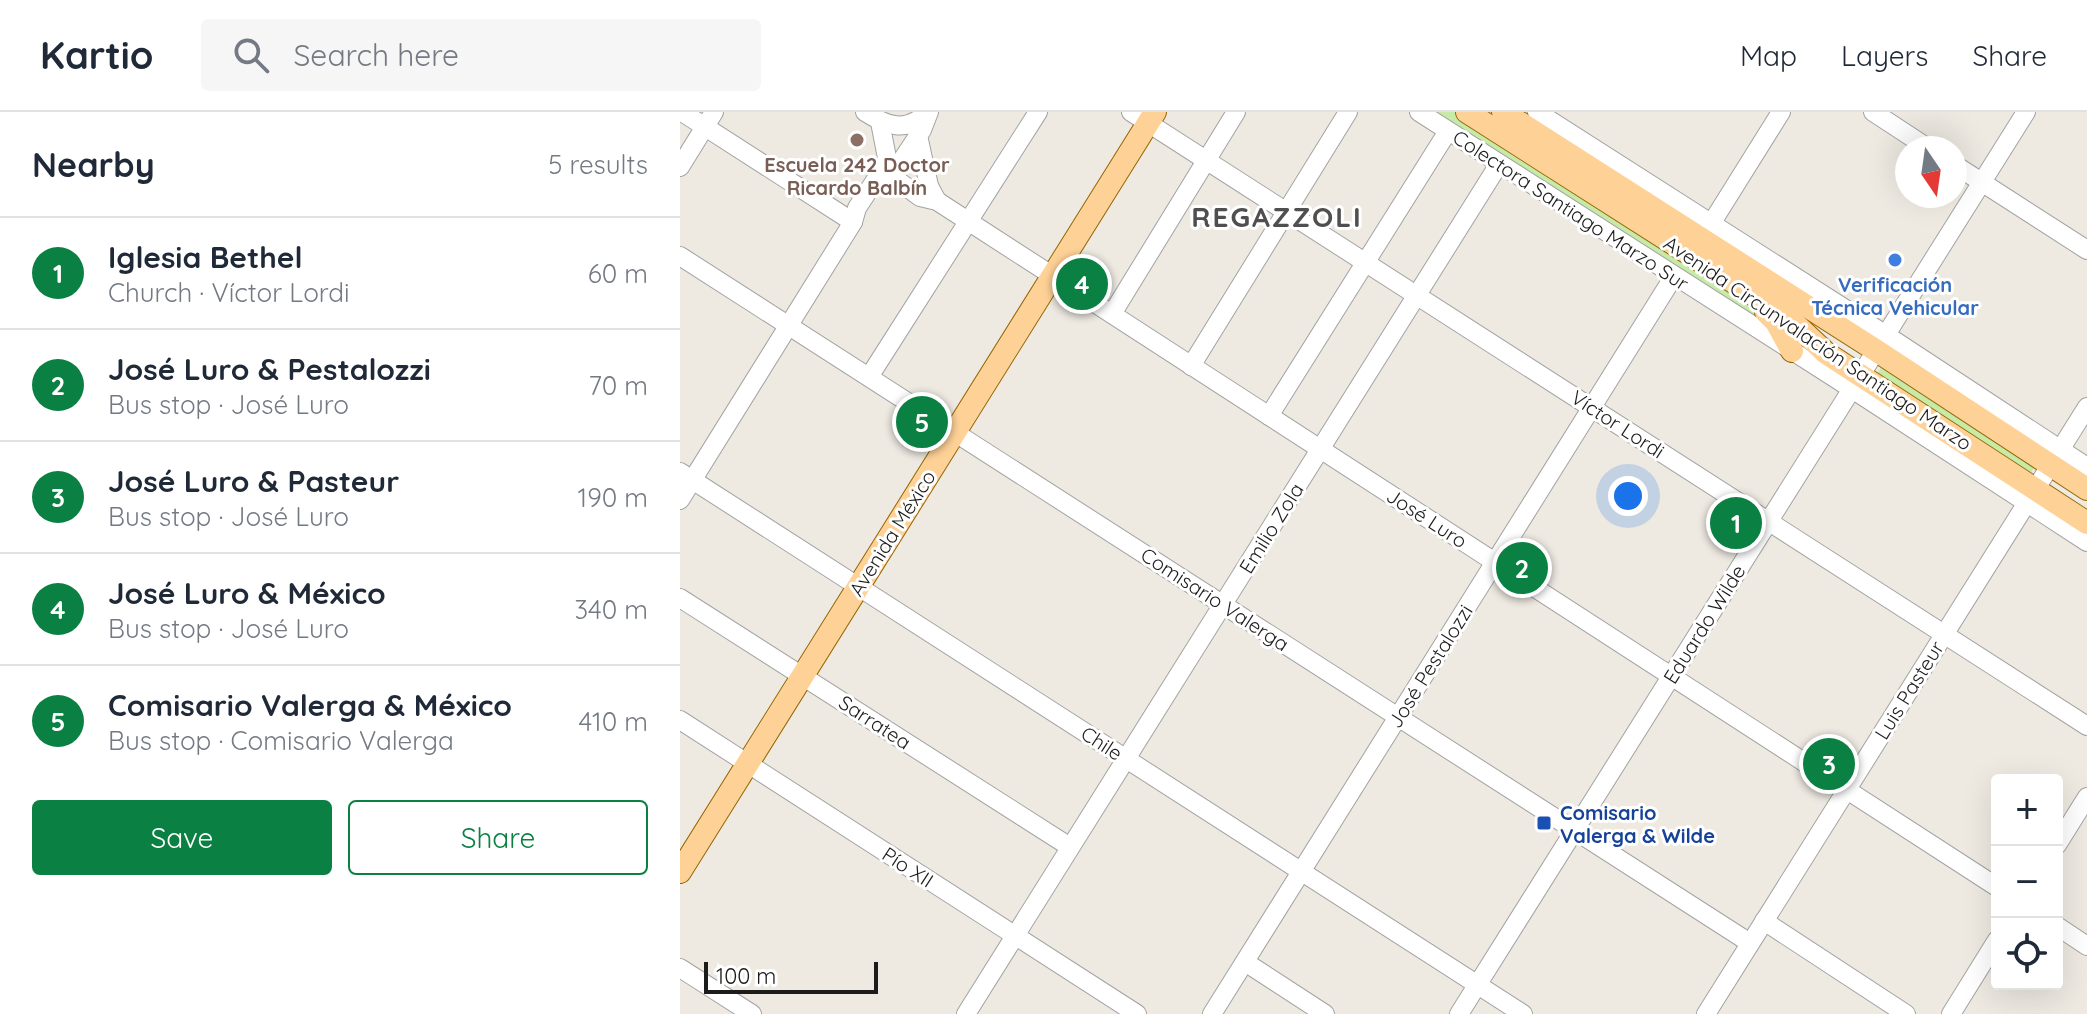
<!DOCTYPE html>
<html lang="en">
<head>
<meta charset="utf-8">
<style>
	body { margin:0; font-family:Quicksand,sans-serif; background:#f6f6f7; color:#1f2937 }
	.controls { position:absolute; right:24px; bottom:24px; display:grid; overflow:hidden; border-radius:8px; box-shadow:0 8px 32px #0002 }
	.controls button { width:72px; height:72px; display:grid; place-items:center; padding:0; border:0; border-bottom:2px solid #e0e1e3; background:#fff; color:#1f2937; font:40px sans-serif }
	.compass { position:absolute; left:1215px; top:24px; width:72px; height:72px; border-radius:50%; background:#fff; box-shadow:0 8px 32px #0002; rotate:167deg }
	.scale { position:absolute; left:24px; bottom:20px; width:174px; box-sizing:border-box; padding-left:8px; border:4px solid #1c1c1c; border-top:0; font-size:22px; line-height:28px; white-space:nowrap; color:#1c1c1c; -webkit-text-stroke:6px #fff; paint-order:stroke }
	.you { position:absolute; left:948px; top:384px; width:28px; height:28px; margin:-20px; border:6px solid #fff; border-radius:50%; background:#1a73e8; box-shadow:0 0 0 12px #1a73e833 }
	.badge { display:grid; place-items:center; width:52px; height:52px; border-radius:50%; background:#0b8043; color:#fff; font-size:26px; font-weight:700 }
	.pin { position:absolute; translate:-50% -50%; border:4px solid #fff; box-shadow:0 2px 8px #0006 }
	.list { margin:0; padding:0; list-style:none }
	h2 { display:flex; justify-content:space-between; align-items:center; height:104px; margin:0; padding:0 32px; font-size:34px }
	h2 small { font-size:26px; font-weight:400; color:#747a83 }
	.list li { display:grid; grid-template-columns:52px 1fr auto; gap:24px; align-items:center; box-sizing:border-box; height:112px; padding:0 32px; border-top:2px solid #e0e1e3 }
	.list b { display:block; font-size:30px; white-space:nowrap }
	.list p { margin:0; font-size:26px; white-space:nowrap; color:#747a83 }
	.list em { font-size:26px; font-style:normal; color:#747a83 }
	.actions { display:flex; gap:16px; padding:24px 32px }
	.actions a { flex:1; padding:18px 0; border:2px solid #0b8043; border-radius:8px; text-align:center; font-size:28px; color:#0b8043 }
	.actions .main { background:#0b8043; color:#fff }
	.icon { flex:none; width:44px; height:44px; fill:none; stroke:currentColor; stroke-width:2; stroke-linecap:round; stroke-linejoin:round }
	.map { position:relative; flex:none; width:1407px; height:902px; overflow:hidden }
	header { display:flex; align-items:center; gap:48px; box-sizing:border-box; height:112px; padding:0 40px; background:#fff; border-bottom:2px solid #e0e1e3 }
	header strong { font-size:38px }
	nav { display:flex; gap:44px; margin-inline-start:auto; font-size:28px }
	.search { width:560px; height:72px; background:#f6f6f7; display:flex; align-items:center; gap:20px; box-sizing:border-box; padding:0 28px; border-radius:8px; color:#747a83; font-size:30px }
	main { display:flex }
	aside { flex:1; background:#fff }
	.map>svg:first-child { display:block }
	.grass { fill:#c7eaa6 }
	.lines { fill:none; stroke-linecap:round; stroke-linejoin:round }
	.minor-casing { stroke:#a3a3a3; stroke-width:20 }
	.major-casing { stroke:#956500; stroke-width:24 }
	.minor { stroke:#fff; stroke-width:18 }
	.major { stroke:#fed297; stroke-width:22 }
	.education-dot { fill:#8d6e63; stroke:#fff; stroke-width:3 }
	.shop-dot { fill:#3f7fe0; stroke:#fff; stroke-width:3 }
	.transit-dot { fill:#1a4fb4; stroke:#fff; stroke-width:3 }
	.labels { text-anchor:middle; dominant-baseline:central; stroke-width:6; stroke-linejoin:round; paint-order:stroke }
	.education-label { font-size:20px; font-weight:bold; fill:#785e54; stroke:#fff }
	.street-label { font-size:20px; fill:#1c1c1c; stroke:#fff }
	.shop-label { font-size:20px; font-weight:bold; fill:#366cbe; stroke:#fff }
	.transit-label { font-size:20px; font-weight:bold; fill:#164399; stroke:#fff; text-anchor:start }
	.district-label { font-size:28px; font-weight:bold; letter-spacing:2px; fill:#4f4f4f; stroke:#fff }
</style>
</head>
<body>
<header>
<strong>Kartio</strong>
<div class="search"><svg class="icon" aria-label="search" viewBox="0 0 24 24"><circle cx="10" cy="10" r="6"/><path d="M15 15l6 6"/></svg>Search here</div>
<nav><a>Map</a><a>Layers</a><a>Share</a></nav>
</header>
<main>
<aside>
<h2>Nearby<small>5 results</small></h2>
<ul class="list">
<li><span class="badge">1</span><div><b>Iglesia Bethel</b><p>Church · Víctor Lordi</p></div><em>60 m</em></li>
<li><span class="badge">2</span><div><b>José Luro &amp; Pestalozzi</b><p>Bus stop · José Luro</p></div><em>70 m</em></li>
<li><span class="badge">3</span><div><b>José Luro &amp; Pasteur</b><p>Bus stop · José Luro</p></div><em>190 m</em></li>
<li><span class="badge">4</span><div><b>José Luro &amp; México</b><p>Bus stop · José Luro</p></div><em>340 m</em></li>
<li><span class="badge">5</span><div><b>Comisario Valerga &amp; México</b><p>Bus stop · Comisario Valerga</p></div><em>410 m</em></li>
</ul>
<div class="actions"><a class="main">Save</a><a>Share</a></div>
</aside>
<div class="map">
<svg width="1407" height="902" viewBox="0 0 1407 902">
	<rect width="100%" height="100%" fill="#eeeae2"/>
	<!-- grass -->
	<g class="grass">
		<polygon points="748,0 776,0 1002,144 1042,176 1087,205 1099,224"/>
		<polygon points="1203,253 1355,354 1349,364 1196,263"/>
	</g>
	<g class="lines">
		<!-- minor casing -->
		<g class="minor-casing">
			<g id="minor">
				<polyline points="2,0 173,110"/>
				<path d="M185,0C207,14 225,21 247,1"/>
				<polyline points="451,0 1407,614"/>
				<polyline points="739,0 1172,277 1407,430"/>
				<polyline points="857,0 1206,223 1407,355"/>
				<polyline points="1193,0 1248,36"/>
				<polyline points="200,10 209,56 213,65 240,85 257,89 1317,775"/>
				<polyline points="237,19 249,74 257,89"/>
				<polyline points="1275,53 1407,138"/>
				<polyline points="0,55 34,0"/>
				<polyline points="208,69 242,18 249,0"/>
				<polyline points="1031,112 1101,0"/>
				<polyline points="0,144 1070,831"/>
				<polyline points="432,202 556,0"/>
				<polyline points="511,254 668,0"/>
				<polyline points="189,265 358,0"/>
				<polyline points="589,304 768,19"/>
				<polyline points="0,360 843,902"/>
				<polyline points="0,388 173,110 177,96 208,49"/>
				<polyline points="0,486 390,735"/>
				<polyline points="0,608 457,902"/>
				<polyline points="1377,733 1407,685"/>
				<polyline points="1084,809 1226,902"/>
				<polyline points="1377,814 1407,834"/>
				<polyline points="565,850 645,902"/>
				<polyline points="0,856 72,902"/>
				<polyline points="286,902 819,52"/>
				<polyline points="532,902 994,164"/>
				<polyline points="779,902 1346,0"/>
				<polyline points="1026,902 1407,295"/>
				<polyline points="1271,902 1317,828"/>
			</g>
		</g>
		<!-- major casing -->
		<g class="major-casing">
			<g id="major">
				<polyline points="787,0 1099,199 1113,210 1146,241 1407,411"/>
				<polyline points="823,0 1197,239 1407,377"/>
				<polyline points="1086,200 1096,210 1112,239"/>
				<polyline points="0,760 475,0"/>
			</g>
		</g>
		<!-- minor -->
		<use href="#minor" class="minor"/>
		<!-- major -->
		<use href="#major" class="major"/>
	</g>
	<!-- markers -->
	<circle class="education-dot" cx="177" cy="28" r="8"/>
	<circle class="shop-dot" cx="1215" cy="148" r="8"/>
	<rect class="transit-dot" x="856" y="703" width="16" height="16" rx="4"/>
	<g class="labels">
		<!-- education labels -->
		<g class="education-label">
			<text x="177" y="52">Escuela 242 Doctor<tspan x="177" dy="23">Ricardo Balbín</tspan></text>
		</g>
		<!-- street labels -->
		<g class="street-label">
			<text transform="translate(891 98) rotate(33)">Colectora Santiago Marzo Sur</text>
			<text transform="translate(1138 231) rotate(34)">Avenida Circunvalación Santiago Marzo</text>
			<text transform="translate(938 312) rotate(33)">Víctor Lordi</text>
			<text transform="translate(747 406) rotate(33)">José Luro</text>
			<text transform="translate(591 416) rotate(-58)">Emilio Zola</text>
			<text transform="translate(212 421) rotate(-58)">Avenida México</text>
			<text transform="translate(535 487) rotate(33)">Comisario Valerga</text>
			<text transform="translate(1024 512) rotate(-58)">Eduardo Wilde</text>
			<text transform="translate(750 554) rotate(-58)">José Pestalozzi</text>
			<text transform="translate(1229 578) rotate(-58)">Luis Pasteur</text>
			<text transform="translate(195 610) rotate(33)">Sarratea</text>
			<text transform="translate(422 631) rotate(33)">Chile</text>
			<text transform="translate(228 755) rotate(33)">Pío XII</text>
		</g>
		<!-- shop labels -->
		<g class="shop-label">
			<text x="1215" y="172">Verificación<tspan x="1215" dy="23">Técnica Vehicular</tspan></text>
		</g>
		<!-- transit labels -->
		<g class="transit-label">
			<text x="880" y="700">Comisario<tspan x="880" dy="23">Valerga &amp; Wilde</tspan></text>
		</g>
		<!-- district labels -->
		<g class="district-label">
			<text x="597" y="104">REGAZZOLI</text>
		</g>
	</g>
</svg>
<div class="controls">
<button>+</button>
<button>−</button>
<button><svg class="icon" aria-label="locate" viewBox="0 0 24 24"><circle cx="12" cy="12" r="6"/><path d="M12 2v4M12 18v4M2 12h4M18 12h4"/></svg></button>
</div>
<svg class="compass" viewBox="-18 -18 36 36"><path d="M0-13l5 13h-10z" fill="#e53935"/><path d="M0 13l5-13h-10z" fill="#747a83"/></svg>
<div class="scale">100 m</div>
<div class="you"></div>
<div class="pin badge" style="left:1056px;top:411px">1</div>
<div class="pin badge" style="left:842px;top:456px">2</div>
<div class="pin badge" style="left:1149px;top:652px">3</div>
<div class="pin badge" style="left:402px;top:172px">4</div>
<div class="pin badge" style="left:242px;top:310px">5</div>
</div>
</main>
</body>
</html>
